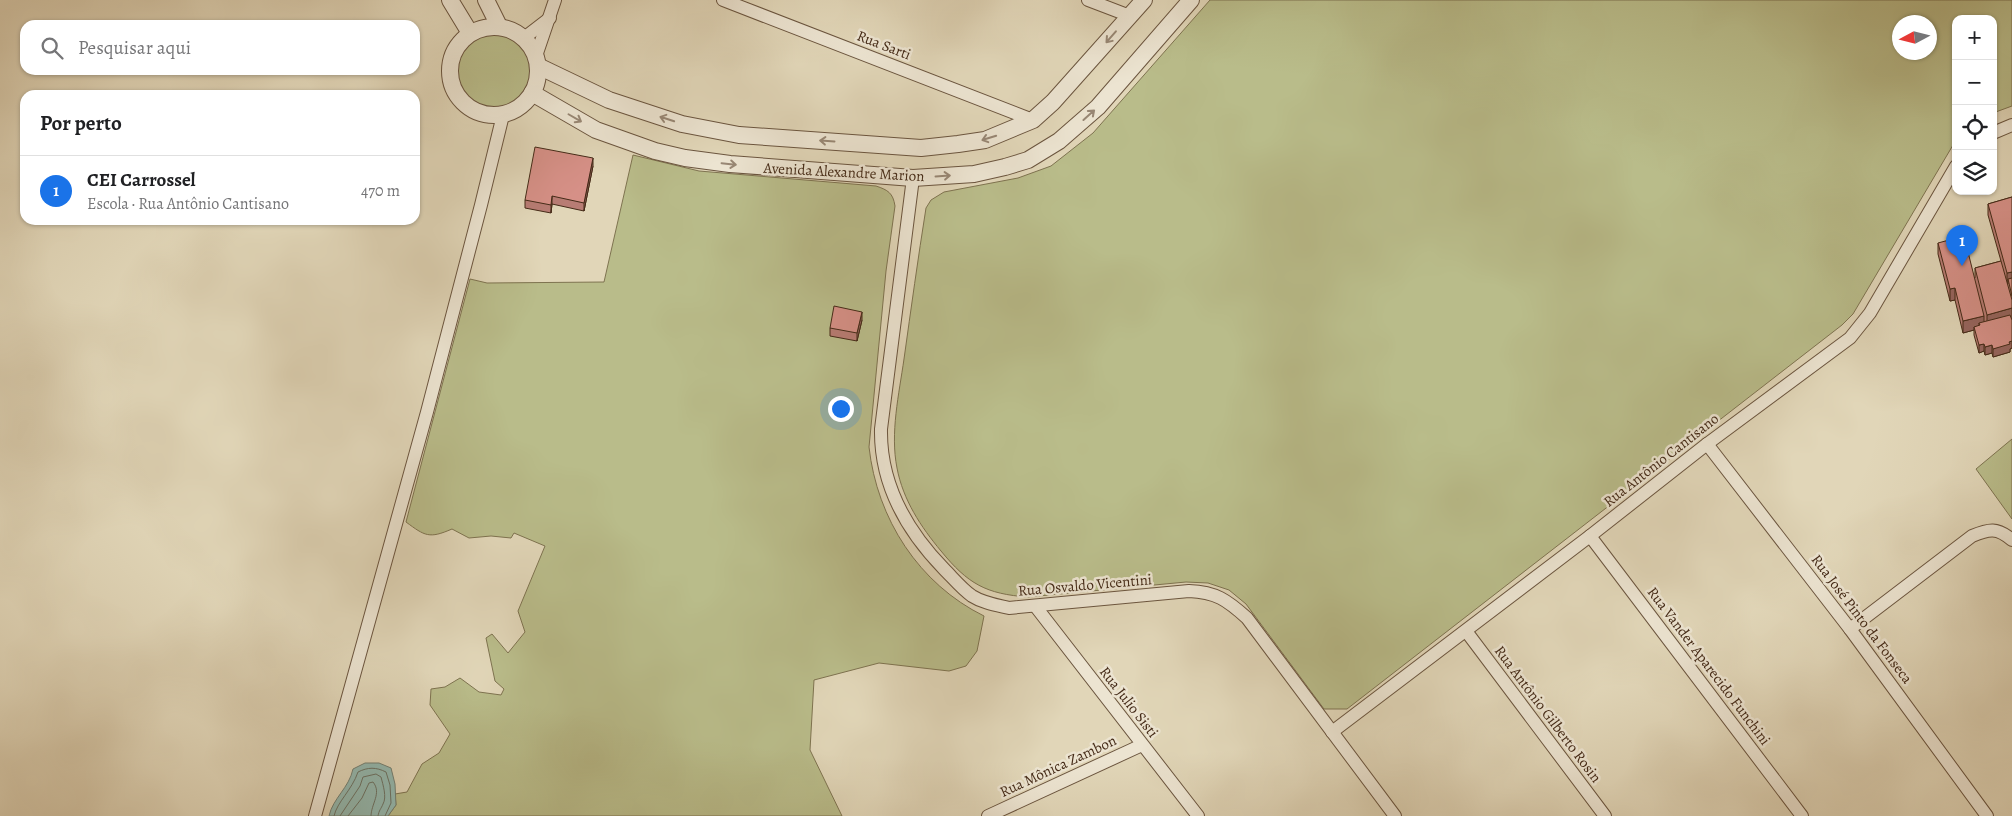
<!DOCTYPE html>
<html lang="pt">
<head>
<meta charset="utf-8">
<style>
	body { margin:0; font-family:Alegreya,serif; background:#f2f2f2; color:#202124 }
	.controls { position:absolute; right:15px; top:15px; display:grid; overflow:hidden; border-radius:10px; box-shadow:0 1px 4px #0004 }
	.controls button { width:45px; height:45px; display:grid; place-items:center; padding:0; border:0; border-bottom:1px solid #e0e0e0; background:#fff; color:#202124; font:25px sans-serif }
	.compass { position:absolute; left:1892px; top:15px; width:45px; height:45px; border-radius:50%; background:#fff; box-shadow:0 1px 4px #0004; rotate:263deg }
	.you { position:absolute; left:840px; top:408px; width:18px; height:18px; margin:-12px; border:4px solid #fff; border-radius:50%; background:#1a73e8; box-shadow:0 0 0 8px #1a73e833 }
	.badge { display:grid; place-items:center; width:32px; height:32px; border-radius:50%; background:#1a73e8; color:#fff; font-size:16px; font-weight:700 }
	.pin { position:absolute; translate:-50% -41px; filter:drop-shadow(0 1px 2px #0008) }
	.pin::after { content:''; position:absolute; top:26px; width:18px; height:15px; background:inherit; clip-path:polygon(0 0,100% 0,50% 100%) }
	.list { margin:0; padding:0; list-style:none }
	h2 { display:flex; justify-content:space-between; align-items:center; height:65px; margin:0; padding:0 20px; font-size:21px }
	h2 small { font-size:16px; font-weight:400; color:#757577 }
	.list li { display:grid; grid-template-columns:32px 1fr auto; gap:15px; align-items:center; box-sizing:border-box; height:70px; padding:0 20px; border-top:1px solid #e0e0e0 }
	.list b { display:block; font-size:19px; white-space:nowrap }
	.list p { margin:0; font-size:16px; white-space:nowrap; color:#757577 }
	.list em { font-size:16px; font-style:normal; color:#757577 }
	.icon { flex:none; width:28px; height:28px; fill:none; stroke:currentColor; stroke-width:2; stroke-linecap:round; stroke-linejoin:round }
	.map { position:relative; flex:none; width:2012px; height:816px; overflow:hidden }
	.search { position:absolute; background:#fff; box-shadow:0 1px 4px #0004; left:20px; top:20px; width:400px; height:55px; display:flex; align-items:center; gap:12px; box-sizing:border-box; padding:0 18px; border-radius:15px; color:#757577; font-size:19px }
	.panel { position:absolute; background:#fff; box-shadow:0 1px 4px #0004; left:20px; top:90px; width:400px; height:135px; border-radius:15px }
	.map>svg:first-child { display:block }
	.green { fill:#b9bc8a; stroke:#7e7350; fill-rule:evenodd }
	.water { fill:#94b9b0; stroke:#748073 }
	.lines { fill:none; stroke-linecap:round; stroke-linejoin:round }
	.shore { stroke:#6c7264; stroke-width:1 }
	.minor-casing { stroke:#6b553f; stroke-width:14 }
	.tertiary-casing { stroke:#6b553f; stroke-width:18 }
	.minor { stroke:#ece4d1; stroke-width:12 }
	.tertiary { stroke:#ece4d1; stroke-width:16 }
	.wall { fill:#b87c74; stroke:#442a17 }
	.shaded-wall { fill:#96655e; stroke:#442a17 }
	.building { fill:#d69087; stroke:#442a17 }
	.oneway { stroke:#988774 }
	.labels { text-anchor:middle; dominant-baseline:central; stroke-width:5; stroke-linejoin:round; paint-order:stroke }
	.street-label { font-size:15px; fill:#442a17; stroke:#ece4d1 }
</style>
</head>
<body>
<div class="map">
<svg width="2012" height="816" viewBox="0 0 2012 816">
	<rect width="100%" height="100%" fill="#e1d6b8"/>
	<filter id="stains"><feTurbulence type="fractalNoise" baseFrequency=".004" numOctaves="4"/><feColorMatrix values="0 0 0 0 .2 0 0 0 0 .09 0 0 0 0 .02 0 0 0 .5 -.17"/></filter>
	<radialGradient id="worn" r=".72"><stop offset=".6" stop-color="#630" stop-opacity="0"/><stop offset="1" stop-color="#630" stop-opacity=".3"/></radialGradient>
	<!-- green -->
	<g class="green">
		<path d="M1210,0H2012V106L1993,113V19H1956V140L1853,314L1842,325L1347,709H1324L1246,604L1229,590L1208,583L1186,582L1028,597C986,594 968,584 941,551C921,527 903,500 897,468C890,433 899,394 904,359C911,309 918,258 926,208L931,200L944,192L1018,178L1051,166L1093,133ZM1900,22H1930V52H1900Z"/>
		<circle cx="494" cy="71" r="37"/>
		<path d="M633,155L699,171L876,186C888,190 893,193 895,206L886,271L869,447C877,519 919,584 984,616L977,651L966,666L949,671L879,663L814,680L810,750L842,816H388L396,805L395,794L407,792L422,764L439,753L450,734L430,705L431,689L445,687L460,678L479,692L501,695L504,689L495,681L486,638L492,634L508,653L525,632L518,611L545,546L514,533L511,538L491,536L469,538L452,529C429,539 425,536 406,522L470,279L487,283L604,282Z"/>
		<polygon points="2012,439 2012,519 1976,469"/>
	</g>
	<!-- water -->
	<path class="water" d="M365,763H379L391,768L395,784L396,805L388,816H329C333,798 349,788 353,769Z"/>
	<g class="lines">
		<!-- shore -->
		<g class="shore">
			<path d="M334,816C337,802 352,790 358,772C368,767 376,767 386,772L390,785L391,803L385,816"/>
			<path d="M340,816L360,786L363,777L376,774L381,777C383,785 387,797 383,804C381,809 379,810 378,816"/>
			<path d="M348,816L362,798L369,783L373,782C382,793 371,804 371,816"/>
		</g>
		<!-- minor casing -->
		<g class="minor-casing">
			<g id="minor">
				<polyline points="723,0 1033,120"/>
				<polyline points="1088,0 1130,16"/>
				<polyline points="524,38 550,18"/>
				<polyline points="536,56 555,0"/>
				<polyline points="1993,133 2012,125"/>
				<path d="M913,178L881,429C880,484 907,531 944,569C953,578 962,589 972,596C983,603 996,605 1009,608L1189,591C1216,592 1227,600 1247,618L1395,816"/>
				<polyline points="1707,444 1850,629 1987,816"/>
				<polyline points="1590,536 1802,816"/>
				<polyline points="1036,607 1198,816"/>
				<path d="M1850,629L1972,536C1989,529 1997,527 2012,540"/>
				<polyline points="1466,631 1605,816"/>
				<polyline points="1332,732 1590,536 1707,444 1850,338 1870,313 1956,166"/>
				<polyline points="315,816 427,412 481,205 503,115"/>
				<polyline points="988,816 1142,745"/>
			</g>
		</g>
		<!-- tertiary casing -->
		<g class="tertiary-casing">
			<g id="tertiary">
				<polyline points="450,0 470,33"/>
				<polyline points="486,0 499,26"/>
				<circle cx="494" cy="71" r="44"/>
				<polyline points="538,66 609,100 682,124 739,135 921,148 958,144 985,140 1033,120 1053,102 1144,0"/>
				<polyline points="532,93 596,130 655,151 685,158 730,164 913,178 974,174 1005,167 1028,160 1059,141 1098,107 1191,0"/>
			</g>
		</g>
		<!-- minor -->
		<use href="#minor" class="minor"/>
		<!-- tertiary -->
		<use href="#tertiary" class="tertiary"/>
	</g>
	<!-- wall -->
	<g class="wall">
		<polygon points="593,166 584,211 552,204 551,213 525,208 525,200"/>
		<polygon points="2012,197 2012,348 2010,349 2010,352 1993,357 1992,353 1985,355 1984,351 1979,353 1974,335 1974,330 1963,333 1955,300 1950,301 1938,254 1938,243 1975,278 1975,268 2001,261 1988,215 1988,204"/>
		<polygon points="862,320 857,341 830,336 830,328"/>
	</g>
	<!-- shaded-wall -->
	<g class="shaded-wall">
		<polygon points="593,158 593,166 584,211 584,203"/>
		<polygon points="552,196 552,204 551,213 551,205"/>
		<polygon points="2012,272 2012,283 2008,279 2008,284 2007,284 2007,273"/>
		<polygon points="1955,288 1955,300 1950,301 1950,289"/>
		<polygon points="2012,308 2012,319 1987,326 1987,315"/>
		<polygon points="862,312 862,320 857,341 857,333"/>
		<polygon points="1984,316 1984,327 1980,325 1979,323 1979,329 1974,327 1974,330 1963,333 1963,321"/>
		<polygon points="2012,341 2012,348 2010,349 2010,352 1993,357 1993,349"/>
		<polygon points="1984,344 1984,351 1979,353 1979,345"/>
		<polygon points="1992,345 1992,353 1985,355 1985,347"/>
	</g>
	<!-- building -->
	<g class="building">
		<polygon points="535,147 593,158 584,203 552,196 551,205 525,200"/>
		<polygon points="2012,197 2012,272 2007,273 1988,204"/>
		<polygon points="1964,236 1984,316 1963,321 1955,288 1950,289 1938,243"/>
		<polygon points="2001,261 2012,300 2012,308 1987,315 1975,268"/>
		<polygon points="2012,278 2012,296 2008,279"/>
		<polygon points="834,306 862,312 857,333 830,328"/>
		<polygon points="2010,315 2012,320 2012,341 2009,342 2010,344 1993,349 1992,345 1985,347 1984,344 1979,345 1974,327 1980,325 1979,323"/>
	</g>
	<!-- one-way arrows -->
	<defs><path id="oneway-shaft" d="M-6 0H5M1.5-3L5.5 0L1.5 3" fill="none" stroke-width="1.6" stroke-linecap="round" stroke-linejoin="round" transform="scale(1.25)"/></defs>
	<g class="oneway">
		<use href="#oneway-shaft" transform="translate(1111 37) rotate(131)"/>
		<use href="#oneway-shaft" transform="translate(1089 115) rotate(-42)"/>
		<use href="#oneway-shaft" transform="translate(575 118) rotate(30)"/>
		<use href="#oneway-shaft" transform="translate(667 119) rotate(-162)"/>
		<use href="#oneway-shaft" transform="translate(989 138) rotate(163)"/>
		<use href="#oneway-shaft" transform="translate(827 141) rotate(-176)"/>
		<use href="#oneway-shaft" transform="translate(729 164) rotate(6)"/>
		<use href="#oneway-shaft" transform="translate(943 176) rotate(-4)"/>
	</g>
	<g class="labels">
		<!-- street labels -->
		<g class="street-label">
			<text transform="translate(884 45) rotate(21)">Rua Sarti</text>
			<text transform="translate(844 172) rotate(3)">Avenida Alexandre Marion</text>
			<text transform="translate(1661 460) rotate(-38)">Rua Antônio Cantisano</text>
			<text transform="translate(1085 585) rotate(-5)">Rua Osvaldo Vicentini</text>
			<text transform="translate(1862 619) rotate(53)">Rua José Pinto da Fonseca</text>
			<text transform="translate(1709 666) rotate(53)">Rua Vander Aparecido Funchini</text>
			<text transform="translate(1129 702) rotate(52)">Rua Julio Sisti</text>
			<text transform="translate(1548 714) rotate(53)">Rua Antônio Gilberto Rosin</text>
			<text transform="translate(1058 766) rotate(-25)">Rua Mônica Zambon</text>
		</g>
	</g>
	<rect width="100%" height="100%" filter="url(#stains)"/>
	<rect width="100%" height="100%" fill="url(#worn)"/>
</svg>
<div class="controls">
<button>+</button>
<button>−</button>
<button><svg class="icon" aria-label="locate" viewBox="0 0 24 24"><circle cx="12" cy="12" r="6"/><path d="M12 2v4M12 18v4M2 12h4M18 12h4"/></svg></button>
<button><svg class="icon" aria-label="layers" viewBox="0 0 24 24"><path d="M12 4l9 5-9 5-9-5zM3 14l9 5 9-5"/></svg></button>
</div>
<svg class="compass" viewBox="-18 -18 36 36"><path d="M0-13l5 13h-10z" fill="#e53935"/><path d="M0 13l5-13h-10z" fill="#757577"/></svg>
<div class="you"></div>
<div class="pin badge" style="left:1962px;top:266px">1</div>
<div class="search"><svg class="icon" aria-label="search" viewBox="0 0 24 24"><circle cx="10" cy="10" r="6"/><path d="M15 15l6 6"/></svg>Pesquisar aqui</div>
<section class="panel">
<h2>Por perto<small></small></h2>
<ul class="list">
<li><span class="badge">1</span><div><b>CEI Carrossel</b><p>Escola · Rua Antônio Cantisano</p></div><em>470 m</em></li>
</ul>
</section>
</div>
</body>
</html>
